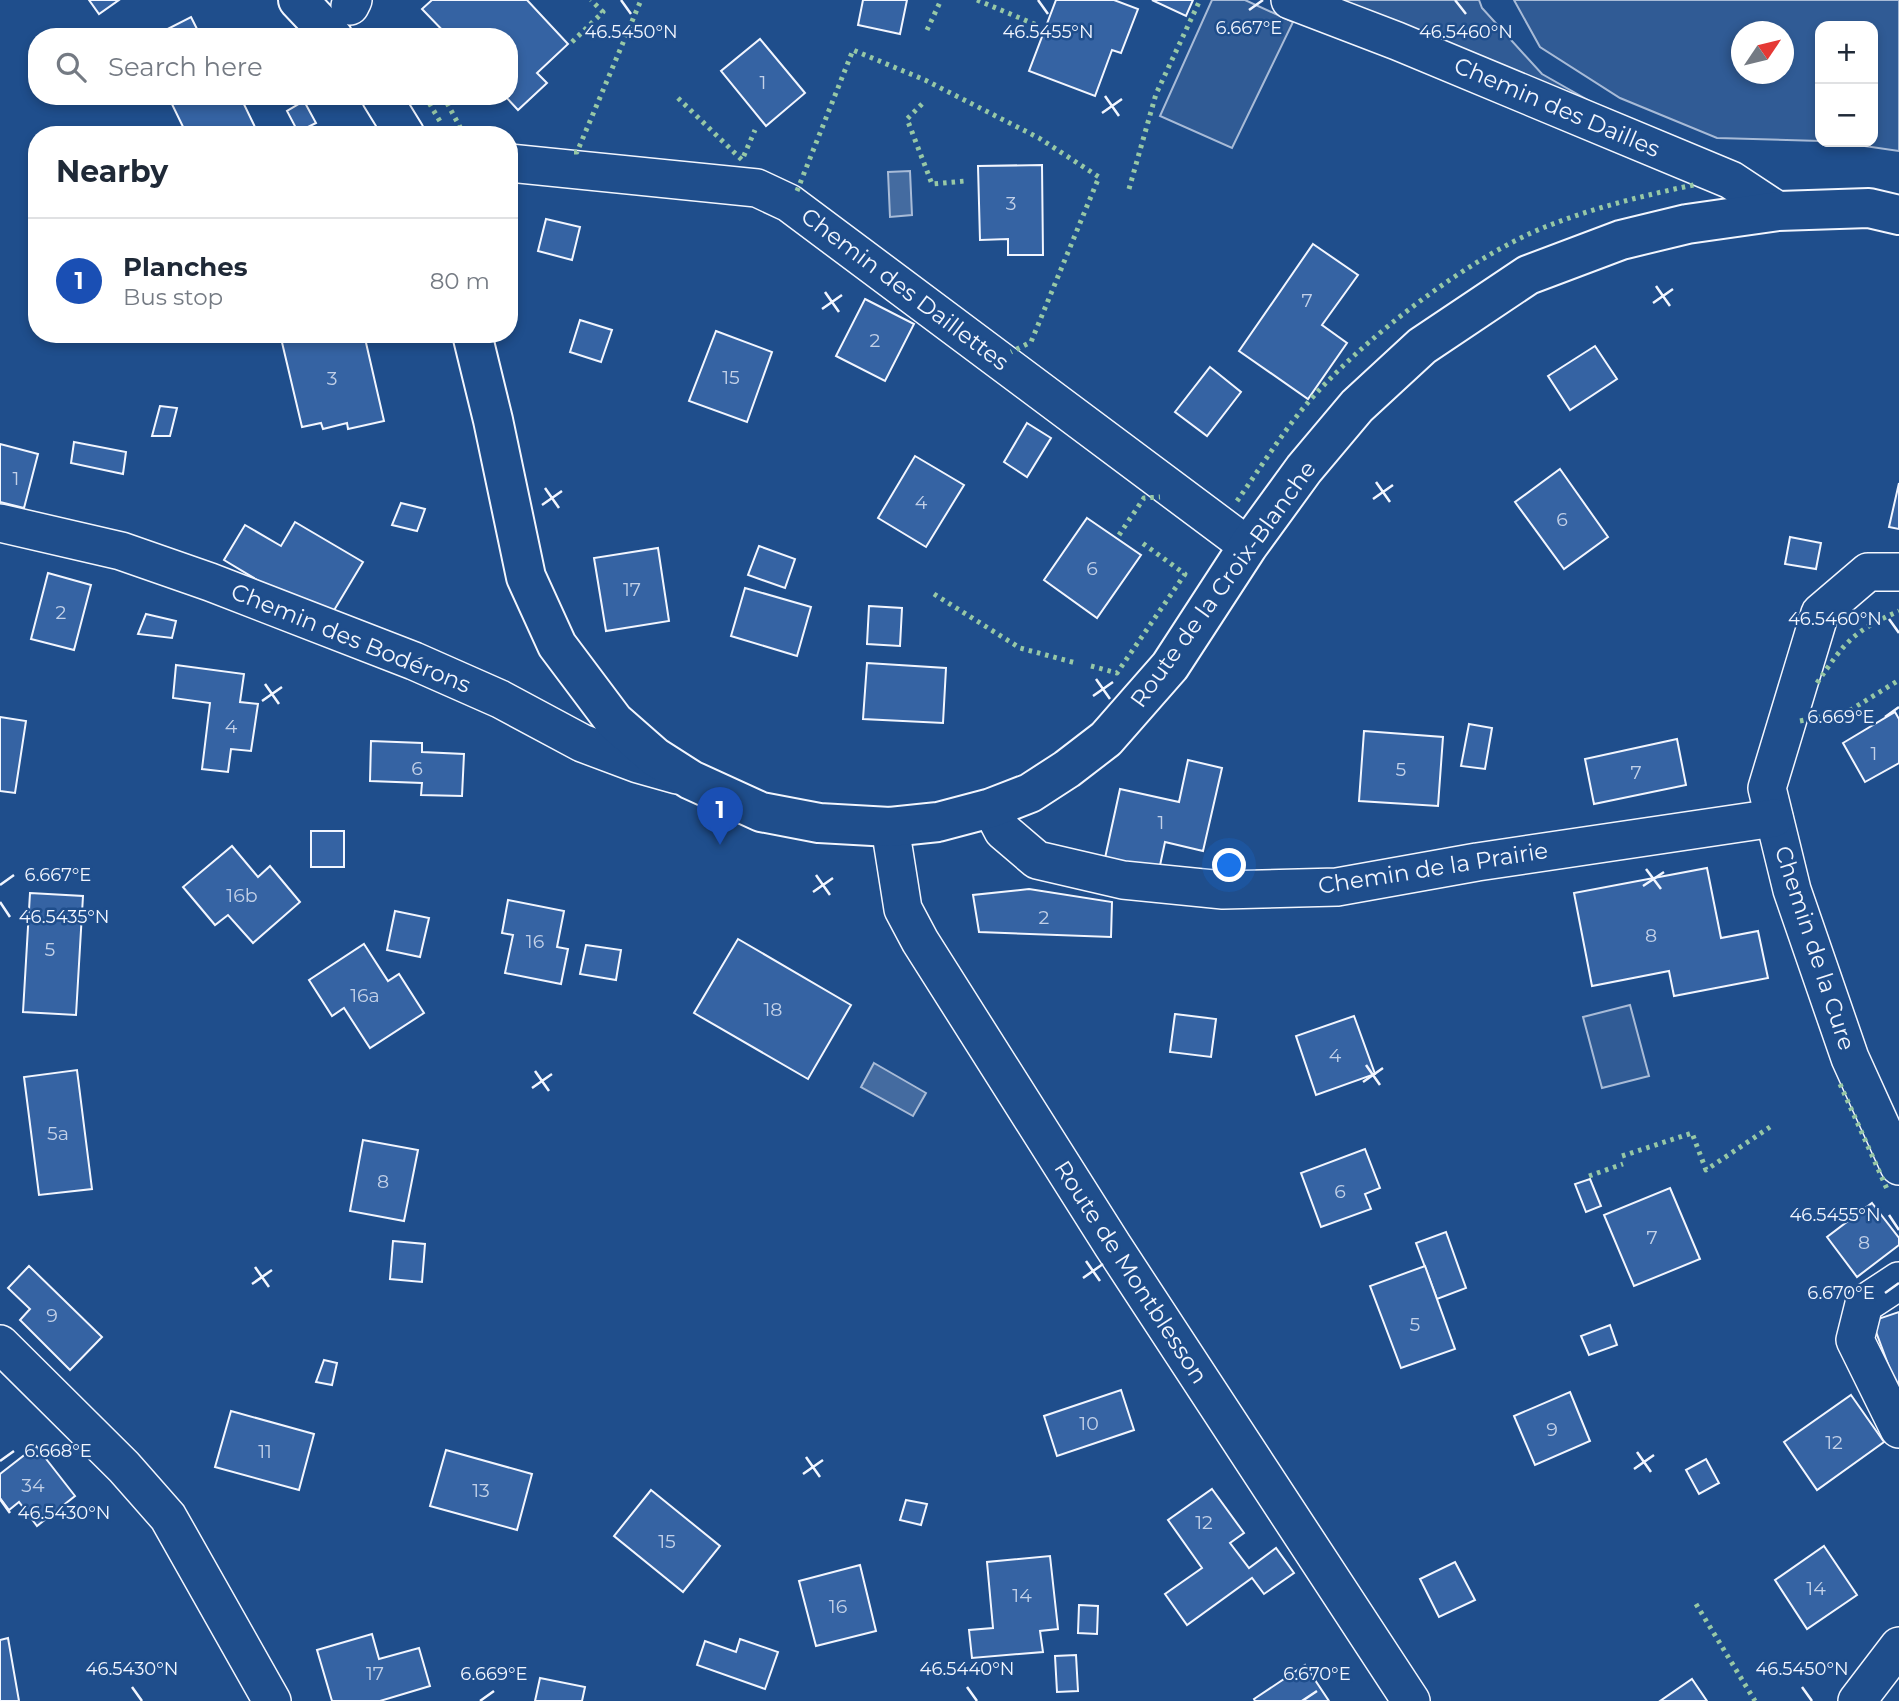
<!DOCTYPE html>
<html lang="en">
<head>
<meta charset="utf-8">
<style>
	body { margin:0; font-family:Montserrat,sans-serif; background:#f6f6f7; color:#1f2937 }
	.controls { position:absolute; right:21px; top:21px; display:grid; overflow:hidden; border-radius:14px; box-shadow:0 4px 10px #0003 }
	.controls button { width:63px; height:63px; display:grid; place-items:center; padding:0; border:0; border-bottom:2px solid #e0e1e3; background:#fff; color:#1f2937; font:35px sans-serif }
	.compass { position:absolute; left:1731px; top:21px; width:63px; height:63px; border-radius:50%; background:#fff; box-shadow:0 4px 10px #0003; rotate:55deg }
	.you { position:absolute; left:1230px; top:866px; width:24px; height:24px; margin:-18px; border:5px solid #fff; border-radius:50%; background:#1a73e8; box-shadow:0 0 0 10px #1a73e833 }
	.badge { display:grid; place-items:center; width:46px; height:46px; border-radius:50%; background:#846941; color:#fff; font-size:23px; font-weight:700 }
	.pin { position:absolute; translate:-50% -58px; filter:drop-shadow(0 2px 4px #0008) }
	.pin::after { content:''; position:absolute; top:37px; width:24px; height:21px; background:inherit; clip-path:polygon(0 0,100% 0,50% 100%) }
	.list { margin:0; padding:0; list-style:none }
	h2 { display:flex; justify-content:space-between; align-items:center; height:91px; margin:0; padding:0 28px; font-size:30px }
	h2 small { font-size:23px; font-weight:400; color:#747a83 }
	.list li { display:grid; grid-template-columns:46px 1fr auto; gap:21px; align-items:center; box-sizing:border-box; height:126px; padding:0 28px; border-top:2px solid #e0e1e3 }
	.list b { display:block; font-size:26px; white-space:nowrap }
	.list p { margin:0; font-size:23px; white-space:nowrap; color:#747a83 }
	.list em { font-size:23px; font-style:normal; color:#747a83 }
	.icon { flex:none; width:38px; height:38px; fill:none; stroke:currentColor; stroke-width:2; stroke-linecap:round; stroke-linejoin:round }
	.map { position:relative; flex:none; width:1899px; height:1701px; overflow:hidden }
	.search { position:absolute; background:#fff; box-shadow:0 4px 10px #0003; left:28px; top:28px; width:490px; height:77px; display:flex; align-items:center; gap:18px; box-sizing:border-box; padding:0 24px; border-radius:28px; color:#747a83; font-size:26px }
	.panel { position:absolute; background:#fff; box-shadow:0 4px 10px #0003; left:28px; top:126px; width:490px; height:217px; border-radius:28px }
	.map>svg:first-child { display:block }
	.built { fill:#305b95; stroke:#a8bbd7; stroke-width:2; fill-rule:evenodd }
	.water { fill:#446ba0; stroke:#a8bbd7; stroke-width:2 }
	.building { fill:#3563a3; stroke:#f2f6ff; stroke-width:2 }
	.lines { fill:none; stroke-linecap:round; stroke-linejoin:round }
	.street-casing { stroke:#f2f6ff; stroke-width:40 }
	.secondary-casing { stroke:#f2f6ff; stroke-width:42 }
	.street { stroke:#1f4e8c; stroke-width:37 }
	.secondary { stroke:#1f4e8c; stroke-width:38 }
	.hedge { stroke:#97c8a6; stroke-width:5; stroke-dasharray:3.5 5; stroke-linecap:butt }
	.ticks { fill:none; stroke:#f2f6ff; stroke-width:2.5 }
	.labels { text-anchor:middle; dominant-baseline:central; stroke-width:5; stroke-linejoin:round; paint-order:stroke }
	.number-label { font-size:19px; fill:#c3d1e8 }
	.street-label { font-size:23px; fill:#f2f6ff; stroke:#1f4e8c }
	.ticks-label { font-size:18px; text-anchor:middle; fill:#f2f6ff; stroke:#1f4e8c; stroke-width:5; stroke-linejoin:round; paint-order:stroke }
</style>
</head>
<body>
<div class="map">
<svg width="1899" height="1701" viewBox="0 0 1899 1701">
	<rect width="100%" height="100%" fill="#1f4e8c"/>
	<!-- built -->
	<g class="built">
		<polygon points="1212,0 1245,0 1293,22 1232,148 1160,116"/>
		<polygon points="1312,0 1479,0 1482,8 1542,74 1602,108"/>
		<path d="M1514,0H1899V151L1837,142H1873V26H1820V141L1717,138L1620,98L1540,47ZM1742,32H1784V74H1742Z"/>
		<polygon points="1630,1005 1649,1076 1602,1088 1583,1017"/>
	</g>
	<!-- water -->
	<g class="water">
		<polygon points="910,171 912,215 890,217 888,172"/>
		<polygon points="874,1063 926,1093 913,1116 861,1087"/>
	</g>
	<!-- building -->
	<g class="building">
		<polygon points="89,0 119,0 99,14"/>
		<polygon points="432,0 527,0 568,44 537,73 547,83 518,110 505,96 509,96 509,37 449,37 422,9"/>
		<polygon points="863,0 907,0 900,34 858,25"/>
		<polygon points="1056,0 1114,0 1138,9 1121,53 1112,50 1095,96 1029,71"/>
		<polygon points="1152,0 1193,0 1186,16"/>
		<polygon points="191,17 201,37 152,37"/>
		<polygon points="760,39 805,93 766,126 721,71"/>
		<polygon points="168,96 240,96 255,127 239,135 187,135"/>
		<polygon points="304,101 316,123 298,132 287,111"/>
		<polygon points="1042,165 1043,255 1008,255 1008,239 980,240 978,166"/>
		<polygon points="546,219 580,227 572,260 538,251"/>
		<polygon points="1313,244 1358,275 1322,325 1347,343 1308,399 1239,351"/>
		<polygon points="865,299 914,324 885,381 836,356"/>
		<polygon points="580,320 612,330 601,362 570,352"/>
		<polygon points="716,331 772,352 747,422 689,401"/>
		<polygon points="144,334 173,334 172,338"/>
		<polygon points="280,334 364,334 384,421 348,429 347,423 323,429 321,423 302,427"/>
		<polygon points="1595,346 1617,379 1570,410 1548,376"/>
		<polygon points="1210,367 1241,392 1207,436 1175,412"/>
		<polygon points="160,406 177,408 170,436 152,436"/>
		<polygon points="1027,423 1051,438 1027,477 1004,462"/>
		<polygon points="74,442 126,452 123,474 71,463"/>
		<polygon points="0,444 38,454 24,508 0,502"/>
		<polygon points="915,456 964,485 926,547 878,518"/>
		<polygon points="1560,469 1608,537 1564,569 1515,502"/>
		<polygon points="1899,483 1899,529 1889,527"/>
		<polygon points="401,503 425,509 417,531 392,525"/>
		<polygon points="1087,518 1141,555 1097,618 1044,580"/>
		<polygon points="295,522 363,562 327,622 224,560 245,525 281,546"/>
		<polygon points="1790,537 1821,543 1816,569 1785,564"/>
		<polygon points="759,546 795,559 785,588 748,575"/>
		<polygon points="658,548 669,621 606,631 594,558"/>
		<polygon points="48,573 91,585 74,650 31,639"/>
		<polygon points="745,588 811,607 797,656 731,636"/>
		<polygon points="869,606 902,608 900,646 867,644"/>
		<polygon points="146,614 176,621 172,638 138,634"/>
		<polygon points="867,663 946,668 943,723 863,719"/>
		<polygon points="176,665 244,674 240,702 258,704 251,751 231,749 228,772 202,769 210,703 173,698"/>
		<polygon points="1895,712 1899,719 1899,763 1865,782 1843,743"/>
		<polygon points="0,717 26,721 15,793 0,791"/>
		<polygon points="1469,724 1492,728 1485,769 1461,766"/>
		<polygon points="1364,731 1443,737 1438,806 1359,801"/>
		<polygon points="1677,739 1686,785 1594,804 1585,759"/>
		<polygon points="371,741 422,743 422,752 464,754 462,796 421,795 422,783 370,781"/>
		<polygon points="1188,760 1222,768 1203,851 1165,842 1159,870 1105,858 1120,789 1179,802"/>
		<rect x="311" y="831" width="33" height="36"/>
		<polygon points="232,846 258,877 270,866 300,902 253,943 228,915 215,925 183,887"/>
		<polygon points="1707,868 1721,938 1758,931 1768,978 1674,996 1669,971 1592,986 1574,893"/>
		<polygon points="1029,889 1112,902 1111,937 979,932 973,895"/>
		<polygon points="30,893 83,896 76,1015 23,1012"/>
		<polygon points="508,900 564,911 557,947 568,949 561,984 505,973 513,935 502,933"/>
		<polygon points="395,911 429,918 420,957 387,950"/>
		<polygon points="738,939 851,1005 808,1079 694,1013"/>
		<polygon points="364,944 388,981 399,974 424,1013 370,1048 344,1008 332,1016 309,980"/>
		<polygon points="586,945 621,950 616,980 580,974"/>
		<polygon points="1175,1014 1216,1019 1211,1057 1170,1052"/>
		<polygon points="1354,1016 1375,1074 1316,1095 1296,1036"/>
		<polygon points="77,1070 92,1189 39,1195 24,1077"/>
		<polygon points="363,1140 418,1150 404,1221 350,1211"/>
		<polygon points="1365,1149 1380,1188 1365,1194 1371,1209 1321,1227 1301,1173"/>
		<polygon points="1590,1179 1601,1206 1586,1212 1575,1184"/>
		<polygon points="1670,1188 1700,1259 1634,1286 1604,1215"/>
		<polygon points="1872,1203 1899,1238 1899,1245 1857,1277 1827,1237"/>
		<polygon points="1446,1232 1466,1288 1437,1299 1416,1243"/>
		<polygon points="393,1241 425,1244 422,1282 390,1279"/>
		<polygon points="29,1266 102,1337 70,1370 20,1320 30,1309 8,1288"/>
		<polygon points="1425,1266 1455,1349 1401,1368 1370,1286"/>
		<polygon points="1899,1312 1899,1394 1872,1321"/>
		<polygon points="1610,1325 1617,1345 1589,1355 1581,1336"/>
		<polygon points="324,1360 337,1363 332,1385 316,1382"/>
		<polygon points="1121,1390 1134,1430 1057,1456 1044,1416"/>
		<polygon points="1570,1392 1590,1441 1535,1465 1514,1416"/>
		<polygon points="1851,1395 1884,1442 1817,1490 1784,1442"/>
		<polygon points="231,1411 314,1434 299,1490 215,1467"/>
		<polygon points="36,1446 75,1496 37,1526 19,1502 9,1510 0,1498 0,1474"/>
		<polygon points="446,1450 532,1474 517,1530 430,1506"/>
		<polygon points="1706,1459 1719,1483 1699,1494 1686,1470"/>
		<polygon points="1212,1489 1244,1533 1230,1543 1249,1568 1276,1548 1294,1573 1264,1594 1252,1578 1187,1625 1165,1594 1202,1568 1168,1520"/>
		<polygon points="651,1490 720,1546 683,1592 614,1536"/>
		<polygon points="906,1500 927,1504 921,1525 900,1520"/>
		<polygon points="1824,1546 1857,1595 1807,1629 1775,1580"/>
		<polygon points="1050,1556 1058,1629 1040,1631 1043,1652 972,1658 969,1630 993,1628 987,1562"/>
		<polygon points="1455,1562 1475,1600 1439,1617 1420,1579"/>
		<polygon points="860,1565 876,1631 816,1646 799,1581"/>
		<polygon points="1079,1605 1098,1606 1097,1634 1078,1633"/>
		<polygon points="372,1634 379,1659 419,1648 430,1686 380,1701 332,1701 317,1650"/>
		<polygon points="8,1638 19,1701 0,1701 0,1640"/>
		<polygon points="740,1639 778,1652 765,1689 697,1665 705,1641 736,1652"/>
		<polygon points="1076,1655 1078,1691 1057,1692 1055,1656"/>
		<polygon points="1305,1665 1329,1701 1255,1701 1254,1699"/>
		<polygon points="540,1678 585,1687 582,1701 535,1701"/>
		<polygon points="1692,1679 1707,1701 1660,1701"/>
	</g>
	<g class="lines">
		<!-- street casing -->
		<g class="street-casing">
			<g id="street">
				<polyline points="1290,0 1397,41 1731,180 1778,211"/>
				<polyline points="350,6 353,0"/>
				<polyline points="509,163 757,188 789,203 1248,546"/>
				<polyline points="0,523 121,551 210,582 414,661 500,699 582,743 638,764 677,775"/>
				<polyline points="1899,572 1868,572 1820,613 1767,788 1792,890 1850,1058 1899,1166"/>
				<polyline points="991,808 1003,831 1037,860 1123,880 1223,890 1337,887 1477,862 1774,818"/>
				<polyline points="890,827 903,909 920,941 1113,1246 1411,1701"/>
				<polyline points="1899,1281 1864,1304 1855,1340 1899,1429"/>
				<polyline points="0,1344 124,1467 168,1517 272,1701"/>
				<polyline points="1857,1701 1899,1646"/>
			</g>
		</g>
		<!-- secondary casing -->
		<g class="secondary-casing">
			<g id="secondary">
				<polyline points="298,0 333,37"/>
				<polyline points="381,96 405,135"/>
				<polyline points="472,334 493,420 526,577 557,645 614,721 655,757 691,780 761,812 819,823 890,827 938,822 991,808 1030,793 1067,769 1106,739 1170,666 1248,546 1304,469 1357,406 1422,346 1528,275 1621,240 1687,224 1778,211 1869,208 1899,215"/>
			</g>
		</g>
		<!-- street -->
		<use href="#street" class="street"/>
		<!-- secondary -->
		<use href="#secondary" class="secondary"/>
		<!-- hedge -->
		<g class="hedge">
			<polyline points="977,0 1039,26"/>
			<polyline points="927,30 941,0"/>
			<polyline points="572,42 603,12 591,0"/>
			<polyline points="425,96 441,123"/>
			<polyline points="469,96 475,99 478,96"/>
			<polyline points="678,98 742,160 755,130"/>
			<polyline points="447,103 460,127 449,135"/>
			<polyline points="922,104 907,119 932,184 965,181"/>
			<polyline points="574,152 577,152 641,0"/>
			<polyline points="1129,189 1156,94 1200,0"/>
			<polyline points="797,191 853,50 925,80 1039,138 1099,177 1031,342 1011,352"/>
			<path d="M1237,501C1259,470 1280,436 1305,406C1360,341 1466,259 1545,227C1595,207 1646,195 1698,184"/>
			<polyline points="1119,535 1144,498 1160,497"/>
			<polyline points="934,594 1020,648 1076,663"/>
			<polyline points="1091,666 1117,673 1185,574 1141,542"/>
			<path d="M1817,683C1845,642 1853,631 1899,611"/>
			<polyline points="1800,721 1849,711 1899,680"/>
			<polyline points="1840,1084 1887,1189"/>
			<polyline points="1622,1156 1692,1133 1706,1170 1770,1127"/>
			<polyline points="1589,1176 1623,1164"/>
			<polyline points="1696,1604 1755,1701"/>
		</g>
	</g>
	<!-- ticks -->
	<path class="ticks" d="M621,0L631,14M1038,0L1048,14M1455,0L1466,14M1249,10L1263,0M1105,96L1119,116M1102,113L1122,99M1656,286L1670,306M825,292L839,312M1653,303L1673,289M822,309L842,295M1376,482L1390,502M545,488L559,508M1373,499L1393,485M542,505L562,491M1889,619L1899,633M1096,679L1110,699M265,684L279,704M1093,696L1113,682M262,701L282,687M1885,717L1899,707M1646,869L1661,889M816,875L830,895M0,885L14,875M1643,886L1664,872M813,892L833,878M0,902L10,917M1366,1065L1380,1085M535,1071L549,1091M1363,1082L1383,1068M532,1088L552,1074M1889,1215L1899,1230M1086,1261L1100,1281M255,1267L269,1287M1083,1278L1103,1264M252,1284L272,1270M1885,1293L1899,1283M1637,1452L1651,1472M806,1457L820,1477M0,1461L14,1451M1634,1469L1654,1455M803,1474L823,1460M0,1499L10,1513M132,1687L142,1701M967,1687L977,1701M1802,1687L1812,1701M480,1701L494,1691M1302,1701L1317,1691"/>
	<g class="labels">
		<!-- number labels -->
		<g class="number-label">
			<text x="763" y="82">1</text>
			<text x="1011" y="203">3</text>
			<text x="1307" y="300">7</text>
			<text x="875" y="340">2</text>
			<text x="731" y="377">15</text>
			<text x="332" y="378">3</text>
			<text x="16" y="478">1</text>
			<text x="921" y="502">4</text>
			<text x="1562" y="519">6</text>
			<text x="1092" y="568">6</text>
			<text x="632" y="589">17</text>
			<text x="61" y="612">2</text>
			<text x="231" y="726">4</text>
			<text x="1874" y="753">1</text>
			<text x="417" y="768">6</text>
			<text x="1401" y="769">5</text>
			<text x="1636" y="772">7</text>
			<text x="1161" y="822">1</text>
			<text x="242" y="895">16b</text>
			<text x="1044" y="917">2</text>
			<text x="1651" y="935">8</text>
			<text x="535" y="941">16</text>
			<text x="50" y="949">5</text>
			<text x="365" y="995">16a</text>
			<text x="773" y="1009">18</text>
			<text x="1335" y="1055">4</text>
			<text x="58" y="1133">5a</text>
			<text x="383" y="1181">8</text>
			<text x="1340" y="1191">6</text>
			<text x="1652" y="1237">7</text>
			<text x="1864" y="1242">8</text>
			<text x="52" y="1315">9</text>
			<text x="1415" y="1324">5</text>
			<text x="1089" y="1423">10</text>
			<text x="1552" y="1429">9</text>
			<text x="1834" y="1442">12</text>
			<text x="265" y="1451">11</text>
			<text x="33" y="1485">34</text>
			<text x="481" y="1490">13</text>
			<text x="1204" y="1522">12</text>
			<text x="667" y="1541">15</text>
			<text x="1816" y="1588">14</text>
			<text x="1022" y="1595">14</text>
			<text x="838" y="1606">16</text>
			<text x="375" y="1673">17</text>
		</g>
		<!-- street labels -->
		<g class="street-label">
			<text transform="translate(1557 107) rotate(23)">Chemin des Dailles</text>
			<text transform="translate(905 289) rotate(37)">Chemin des Daillettes</text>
			<text transform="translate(1223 584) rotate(-54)">Route de la Croix-Blanche</text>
			<text transform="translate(351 638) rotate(22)">Chemin des Bodérons</text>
			<text transform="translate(1433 868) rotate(-9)">Chemin de la Prairie</text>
			<text transform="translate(1815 948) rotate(72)">Chemin de la Cure</text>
			<text transform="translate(1131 1272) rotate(57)">Route de Montblesson</text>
		</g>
	</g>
	<g class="ticks-label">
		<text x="1249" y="34">6.667°E</text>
		<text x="631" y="38">46.5450°N</text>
		<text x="1048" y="38">46.5455°N</text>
		<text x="1466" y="38">46.5460°N</text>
		<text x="1835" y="625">46.5460°N</text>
		<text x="1841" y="723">6.669°E</text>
		<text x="58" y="881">6.667°E</text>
		<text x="64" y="923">46.5435°N</text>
		<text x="1835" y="1221">46.5455°N</text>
		<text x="1841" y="1299">6.670°E</text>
		<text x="58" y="1457">6.668°E</text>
		<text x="64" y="1519">46.5430°N</text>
		<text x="132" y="1675">46.5430°N</text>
		<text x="967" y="1675">46.5440°N</text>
		<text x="1802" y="1675">46.5450°N</text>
		<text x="494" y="1680">6.669°E</text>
		<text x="1317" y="1680">6.670°E</text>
	</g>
</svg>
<div class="controls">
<button>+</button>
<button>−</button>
</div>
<svg class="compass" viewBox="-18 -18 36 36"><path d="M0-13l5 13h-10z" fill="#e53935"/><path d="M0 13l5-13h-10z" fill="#747a83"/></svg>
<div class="you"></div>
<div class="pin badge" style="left:720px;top:845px;background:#1a4fb4">1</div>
<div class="search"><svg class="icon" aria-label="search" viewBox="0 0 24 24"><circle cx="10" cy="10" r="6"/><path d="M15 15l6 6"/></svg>Search here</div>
<section class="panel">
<h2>Nearby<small></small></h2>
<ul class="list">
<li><span class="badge" style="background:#1a4fb4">1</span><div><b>Planches</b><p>Bus stop</p></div><em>80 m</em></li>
</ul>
</section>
</div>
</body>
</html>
